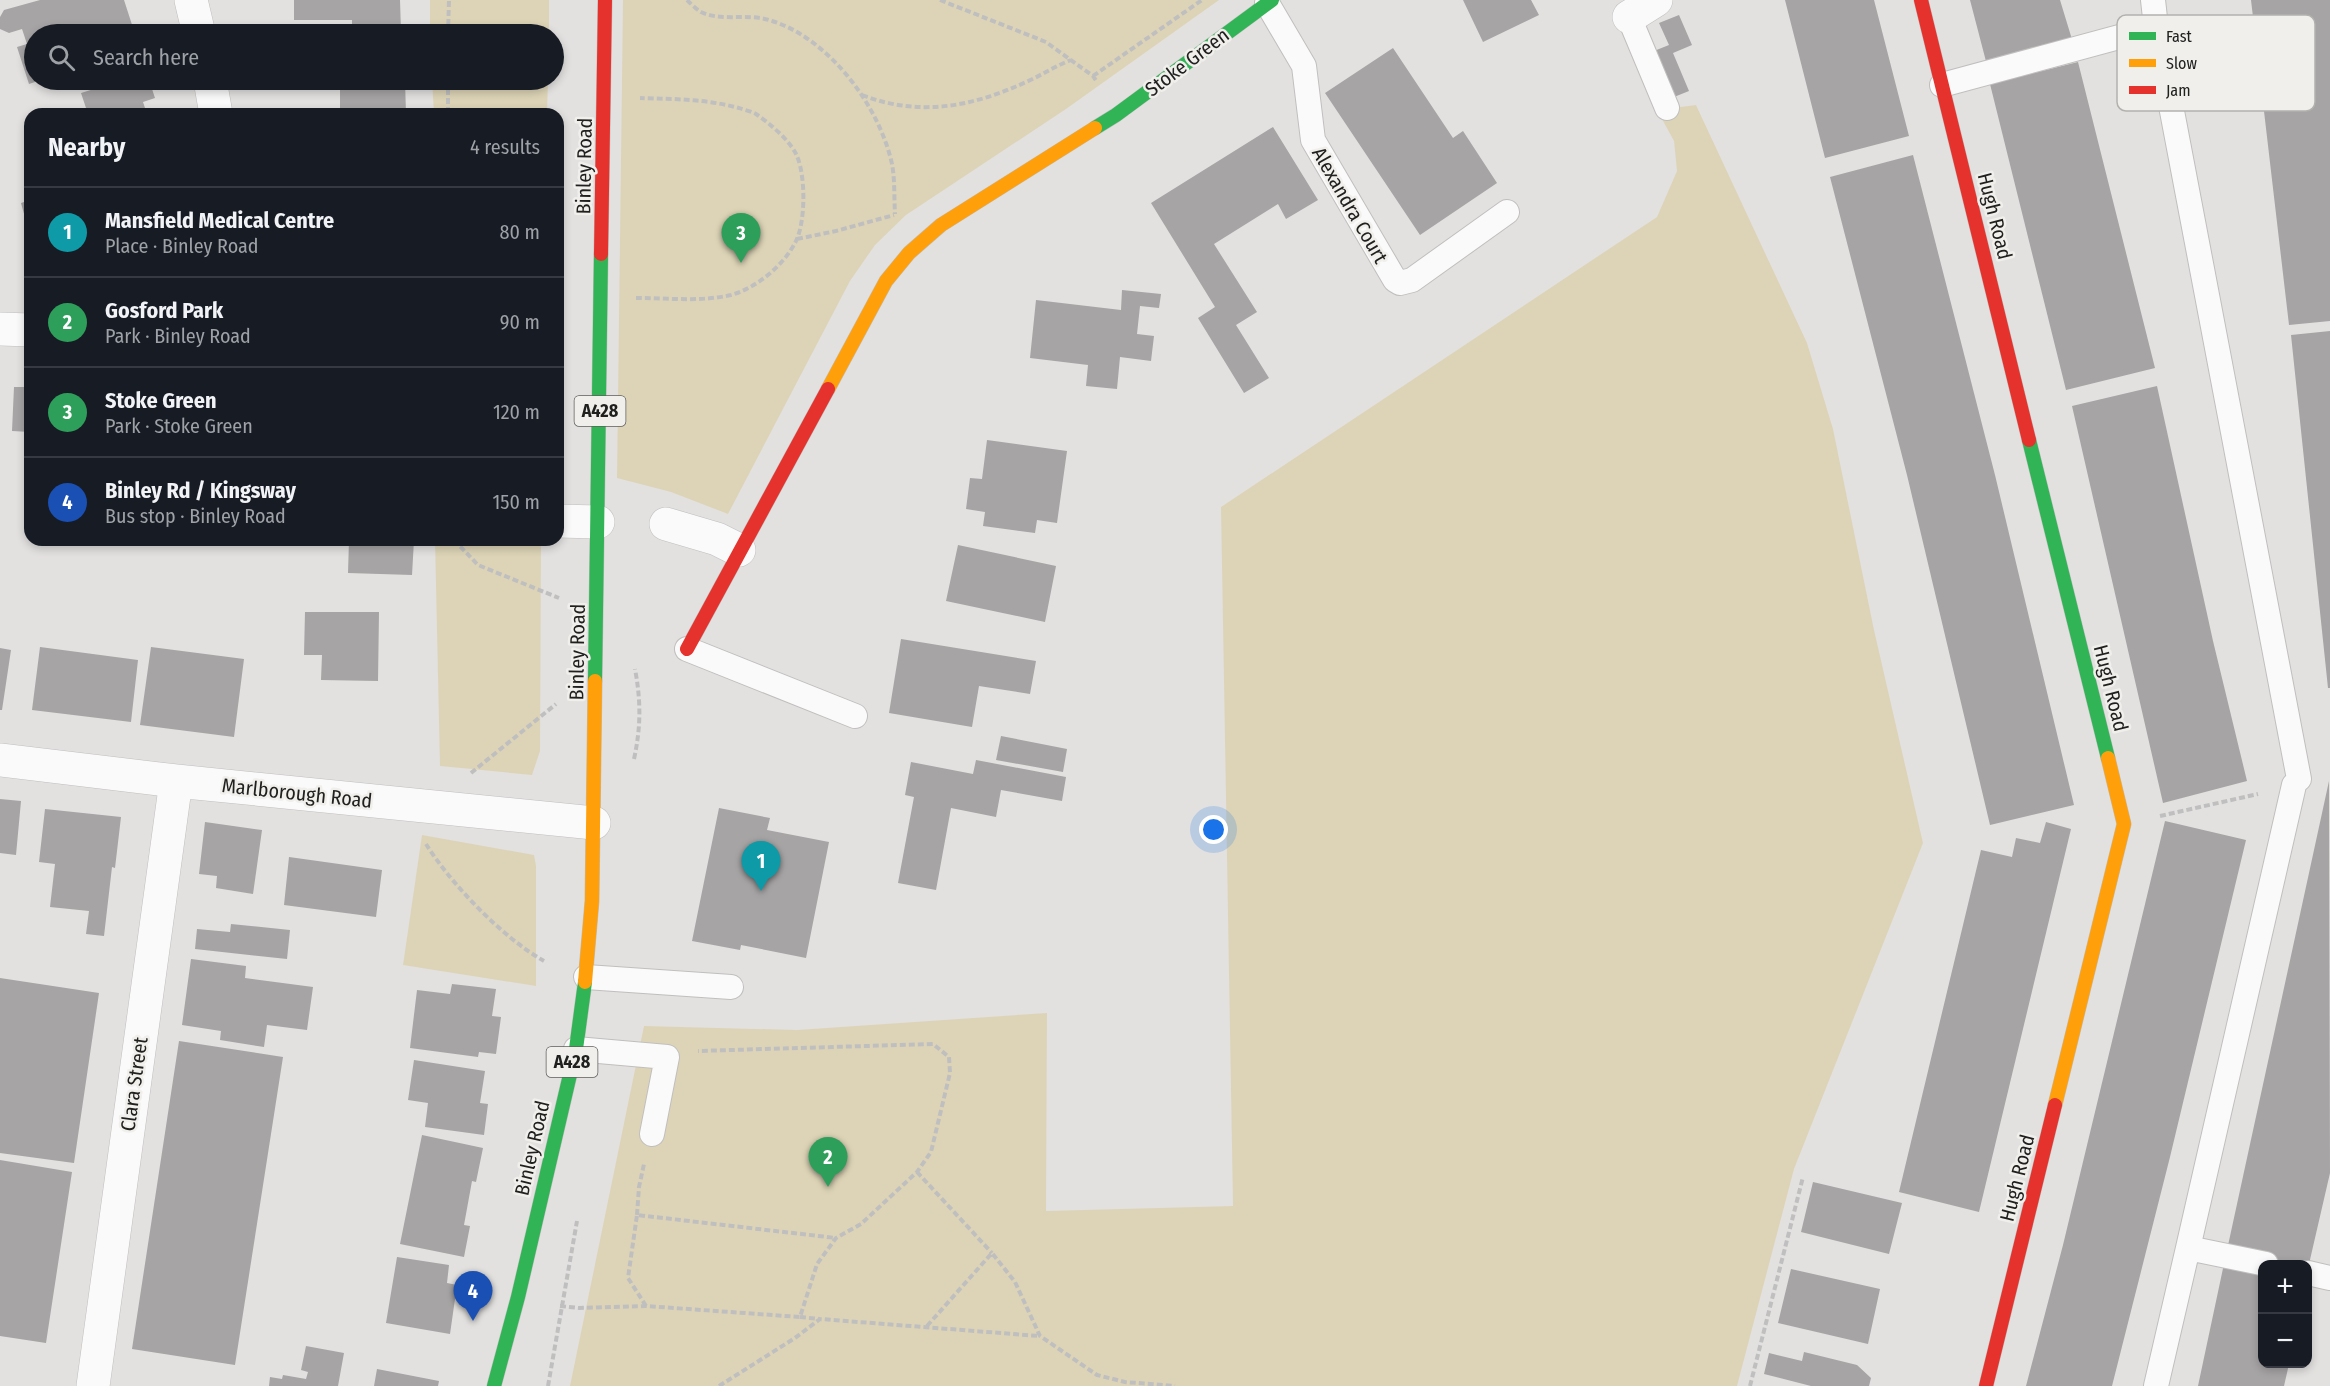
<!DOCTYPE html>
<html lang="en">
<head>
<meta charset="utf-8">
<style>
	:root { --surface:#171b24; --page:#242831; --text:#f1f3f6; --muted:#9ea1a6; --line:#363941; --accent:#0b8043 }
	body { margin:0; font-family:"Fira Sans Condensed",sans-serif; background:var(--page); color:var(--text) }
	.controls { position:absolute; right:18px; bottom:18px; display:grid; overflow:hidden; border-radius:12px; box-shadow:0 3px 9px #0003 }
	.controls button { width:54px; height:54px; display:grid; place-items:center; padding:0; border:0; border-bottom:2px solid var(--line); background:var(--surface); color:var(--text); font:30px sans-serif }
	.you { position:absolute; left:1214px; top:830px; width:21px; height:21px; margin:-15px; border:4px solid #fff; border-radius:50%; background:#1a73e8; box-shadow:0 0 0 9px #1a73e833 }
	.badge { display:grid; place-items:center; width:39px; height:39px; border-radius:50%; background:var(--accent); color:#fff; font-size:20px; font-weight:700 }
	.pin { position:absolute; translate:-50% -50px; filter:drop-shadow(0 2px 3px #0008) }
	.pin::after { content:''; position:absolute; top:32px; width:21px; height:18px; background:inherit; clip-path:polygon(0 0,100% 0,50% 100%) }
	.list { margin:0; padding:0; list-style:none }
	h2 { display:flex; justify-content:space-between; align-items:center; height:78px; margin:0; padding:0 24px; font-size:26px }
	h2 small { font-size:20px; font-weight:400; color:var(--muted) }
	.list li { display:grid; grid-template-columns:39px 1fr auto; gap:18px; align-items:center; box-sizing:border-box; height:90px; padding:0 24px; border-top:2px solid var(--line) }
	.list b { display:block; font-size:22px; white-space:nowrap }
	.list p { margin:0; font-size:20px; white-space:nowrap; color:var(--muted) }
	.list em { font-size:20px; font-style:normal; color:var(--muted) }
	.icon { flex:none; width:33px; height:33px; fill:none; stroke:currentColor; stroke-width:2; stroke-linecap:round; stroke-linejoin:round }
	.map { position:relative; flex:none; width:2330px; height:1386px; overflow:hidden }
	.search { position:absolute; background:var(--surface); box-shadow:0 3px 9px #0003; left:24px; top:24px; width:540px; height:66px; display:flex; align-items:center; gap:15px; box-sizing:border-box; padding:0 21px; border-radius:33px; color:var(--muted); font-size:22px }
	.panel { position:absolute; background:var(--surface); box-shadow:0 3px 9px #0003; left:24px; top:108px; width:540px; height:438px; border-radius:18px }
	.map>svg:first-child { display:block }
	.green { fill:#ddd4b7 }
	.building { fill:#a6a4a4 }
	.lines { fill:none; stroke-linecap:round; stroke-linejoin:round }
	.lane-casing { stroke:#c0bfbe; stroke-width:26 }
	.street-casing { stroke:#c0bfbe; stroke-width:34 }
	.fast-casing { stroke:#c0bfbe; stroke-width:15 }
	.slow-casing { stroke:#c0bfbe; stroke-width:15 }
	.jam-casing { stroke:#c0bfbe; stroke-width:15 }
	.path { stroke:#c0bfbf; stroke-width:4; stroke-dasharray:6 3; stroke-linecap:butt }
	.lane { stroke:#fbfafa; stroke-width:24 }
	.street { stroke:#fbfafa; stroke-width:33 }
	.fast { stroke:#30b455; stroke-width:14 }
	.slow { stroke:#ff9f0a; stroke-width:14 }
	.jam { stroke:#e5322d; stroke-width:14 }
	.labels { text-anchor:middle; dominant-baseline:central; stroke-width:5; stroke-linejoin:round; paint-order:stroke }
	.shield { fill:#f1efec; stroke:#5f5e5c; stroke-width:1.5 }
	.shield-label { font-size:18px; font-weight:bold; fill:#20201f }
	.street-label { font-size:20px; fill:#20201f; stroke:#f1efec }
	.key { fill:#f1efec; stroke:#b2b1ae; stroke-width:1.5 }
	.key-label { font-size:16px; fill:#20201f }
</style>
</head>
<body>
<div class="map">
<svg width="2330" height="1386" viewBox="0 0 2330 1386">
	<rect width="100%" height="100%" fill="#e2e1e0"/>
	<path class="green" d="M430 0H549V34H430Z
		M623 0H1219L1066 109 906 215 875 245 850 281 728 514 671 492 617 478Z
		M432 80H548L547 114H434Z
		M1696 105 1807 343 1833 429 1874 630 1923 843 1794 1169 1737 1386H570L644 1026 797 1030 1047 1013 1046 1211 1233 1206 1221 507 1657 217 1677 171 1674 141 1657 110Z
		M435 540H518L541 546 540 751 532 775 440 766Z
		M422 835 534 855 536 866V986L403 965Z"/>
	<path class="building" d="M40 0H124L135 34H34V80H41L29 84 17 47 27 44 22 29 9 33 0 29V17L4 10Z
		M294 0H400L401 32 352 33V20H294Z
		M1463 0H1531L1539 15 1483 42Z
		M1785 0H1874L1909 136 1825 158Z
		M1970 0H2060L2074 46 1988 69Z
		M2251 0H2330V321L2289 325Z
		M1679 15 1692 45 1673 53 1689 91 1669 99 1649 53 1669 45 1659 23Z
		M1393 48 1453 138 1463 131 1497 183 1420 235 1325 93Z
		M2078 62 2155 368 2066 390 1990 84Z
		M123 80H149L155 98 143 102 147 114H88L81 93Z
		M322 80H405L406 114H340V82L322 83Z
		M1273 127 1318 200 1286 219 1278 204 1214 244 1257 312 1236 325 1269 378 1244 393 1198 318 1215 307 1151 203Z
		M1913 155 1995 475 2074 805 1990 825 1907 475 1830 177Z
		M30 200V231L29 232 21 203Z
		M1122 290 1161 294 1159 308 1140 306 1137 334 1154 336 1151 361 1120 357 1117 389 1086 386 1088 365 1030 358 1036 300 1121 310Z
		M2330 331V688H2328L2291 335Z
		M2157 386 2213 641 2247 781 2163 803 2072 406Z
		M14 387H30V432L12 431Z
		M987 440 1067 451 1057 523 1037 520 1035 533 983 526 985 512 966 509 970 478 982 479Z
		M349 540H414L412 575 348 573Z
		M958 545 1056 566 1045 622 946 601Z
		M305 612H379L378 681 321 680 322 655H304Z
		M901 639 1036 661 1030 694 979 686 972 727 889 713Z
		M40 647 138 660 131 722 32 710Z
		M151 647 244 659 234 737 140 725Z
		M0 648 11 650 2 710H0Z
		M1001 736 1067 749 1063 772 996 760Z
		M976 760 1066 777 1062 801 1001 790 996 817 951 808 936 890 898 883 914 797 905 795 911 762 973 774Z
		M2329 781 2330 1173 2309 1264H2292L2227 1250Z
		M0 799 21 801 16 855 0 853Z
		M719 808 770 818 767 830 829 842 806 958 741 945 740 950 692 941Z
		M45 809 121 817 115 868 112 867 104 936 86 934 89 911 50 907 55 864 39 862Z
		M2165 821 2246 840 2170 1157 2112 1386H2026L2063 1245Z
		M205 822 262 830 253 894 216 888 217 876 199 874Z
		M2046 822 2071 829 1979 1212 1899 1192 1981 850 2012 857 2016 838 2040 843Z
		M289 857 382 870 376 917 284 905Z
		M231 924 290 930 287 959 195 949 197 929 230 932Z
		M191 959 246 966 245 978 313 987 307 1030 267 1025 264 1047 220 1040 221 1031 182 1025Z
		M0 978 99 993 74 1163 0 1153Z
		M452 984 496 989 492 1016 501 1017 496 1054 479 1052 478 1057 410 1048 417 990 450 994Z
		M179 1041 283 1057 235 1365 132 1349Z
		M414 1060 485 1071 480 1103 488 1104 484 1135 425 1127 428 1103 408 1100Z
		M422 1135 483 1148 476 1182 472 1181 464 1225 470 1226 464 1257 400 1244Z
		M0 1160 72 1172 46 1343 0 1336Z
		M1813 1182 1902 1203 1889 1254 1801 1232Z
		M397 1257 449 1265 447 1283 457 1285 450 1334 386 1323Z
		M2225 1259 2262 1267V1364H2289L2284 1386H2198Z
		M1791 1269 1880 1289 1868 1344 1778 1323Z
		M306 1346 344 1353 338 1386H269L270 1377 282 1379 283 1375 306 1379 308 1372 301 1370Z
		M1804 1352 1857 1365 1871 1378 1869 1386H1811L1764 1374 1769 1353 1802 1361Z
		M377 1369 439 1381 438 1386H374Z"/>
	<g class="lines">
		<g class="lane-casing">
			<path id="lane" d="M1267 3 1304 66 1313 140 1395 280 1400 283 1412 280 1507 212
				M1629 17 1667 108
				M2156 27 2299 779
				M1942 85 2156 27 2153 0
				M687 649 855 716
				M586 977 731 987
				M576 1049 667 1057 652 1134
				M2266 1264 2188 1248 2294 785
				M2308 1273 2330 1278
				M2156 1386 2188 1248"/>
		</g>
		<g class="street-casing">
			<path id="street" d="M191 0 199 34
				M1629 17 1656 0
				M210 80 216 114
				M0 329 30 330
				M558 521 598 522
				M666 524 717 539 739 550
				M0 760 176 781 594 823
				M93 1386 176 781"/>
		</g>
		<g class="fast-casing">
			<path id="fast" d="M1095 128 1116 115 1272 0
				M2029 440 2108 758
				M595 681 601 254
				M494 1386 518 1297 576 1049 585 982"/>
		</g>
		<g class="slow-casing">
			<path id="slow" d="M828 389 886 281 909 253 941 225 1095 128
				M585 982 592 901 595 681
				M2055 1105 2124 824 2108 758"/>
		</g>
		<g class="jam-casing">
			<path id="jam" d="M1921 0 2029 440
				M601 254 605 0
				M687 649 828 389
				M1986 1386 2055 1105"/>
		</g>
		<path class="path" d="M687 0C691 4 696 9 701 12 722 22 747 13 769 20 828 37 879 105 892 164 895 180 894 198 895 214
			M940 0 1046 42 1093 76 1097 82
			M448 34 449 0
			M1093 76 1202 0
			M448 80V114
			M862 95C919 117 972 107 1026 82 1042 75 1055 66 1071 60
			M797 239 836 231 894 215
			M636 298C667 298 701 302 731 295 757 288 785 264 796 241 806 221 806 171 795 152 787 138 769 123 756 114 751 111 744 110 739 108 706 99 674 99 640 98
			M454 540 478 565 559 598
			M634 759C641 727 641 701 635 669
			M471 773 556 704
			M2160 816 2258 794
			M426 844C451 884 503 938 544 961
			M917 1172 992 1253
			M637 1215 639 1187 644 1164
			M560 1306 579 1308 646 1306 800 1317 817 1264 836 1238 861 1224 917 1172 931 1152 950 1073 949 1057 933 1044 698 1051
			M646 1306 628 1278 637 1215 836 1238
			M800 1317 820 1319
			M927 1326 992 1253 1015 1282 1040 1336 1097 1375 1125 1382 1175 1386
			M548 1386 577 1221
			M719 1386 795 1338 820 1319 1039 1336
			M1750 1386 1803 1177"/>
		<use href="#lane" class="lane"/>
		<use href="#street" class="street"/>
		<use href="#fast" class="fast"/>
		<use href="#slow" class="slow"/>
		<use href="#jam" class="jam"/>
	</g>
	<g class="labels">
		<g class="shield">
			<rect x="574.5" y="396" width="51" height="30" rx="4.5"/>
			<rect x="546.5" y="1047" width="51" height="30" rx="4.5"/>
		</g>
		<g class="shield-label">
			<text x="600" y="411">A428</text>
			<text x="572" y="1062">A428</text>
		</g>
		<g class="street-label">
			<text transform="translate(1187 62) rotate(-37)">Stoke Green</text>
			<text transform="translate(584 166) rotate(-89)">Binley Road</text>
			<text transform="translate(1350 205) rotate(60)">Alexandra Court</text>
			<text transform="translate(1995 216) rotate(76)">Hugh Road</text>
			<text transform="translate(577 652) rotate(-89)">Binley Road</text>
			<text transform="translate(2111 688) rotate(76)">Hugh Road</text>
			<text transform="translate(297 793) rotate(6)">Marlborough Road</text>
			<text transform="translate(134 1084) rotate(-82)">Clara Street</text>
			<text transform="translate(532 1148) rotate(-77)">Binley Road</text>
			<text transform="translate(2017 1178) rotate(-76)">Hugh Road</text>
		</g>
	</g>
	<rect x="2117" y="15" width="198" height="96" rx="9" class="key"/>
	<rect x="2129" y="32" width="27" height="8" fill="#30b455"/>
	<rect x="2129" y="59" width="27" height="8" fill="#ff9f0a"/>
	<rect x="2129" y="86" width="27" height="8" fill="#e5322d"/>
	<g class="key-label">
		<text x="2166" y="42">Fast</text>
		<text x="2166" y="69">Slow</text>
		<text x="2166" y="96">Jam</text>
	</g>
</svg>
<div class="controls">
<button>+</button>
<button>−</button>
</div>
<div class="you"></div>
<div class="pin badge" style="left:761px;top:891px;background:#0f9aa8">1</div>
<div class="pin badge" style="left:828px;top:1187px;background:#2e9e5b">2</div>
<div class="pin badge" style="left:741px;top:263px;background:#2e9e5b">3</div>
<div class="pin badge" style="left:473px;top:1321px;background:#1a4fb4">4</div>
<div class="search"><svg class="icon" aria-label="search" viewBox="0 0 24 24"><circle cx="10" cy="10" r="6"/><path d="M15 15l6 6"/></svg>Search here</div>
<section class="panel">
<h2>Nearby<small>4 results</small></h2>
<ul class="list">
<li><span class="badge" style="background:#0f9aa8">1</span><div><b>Mansfield Medical Centre</b><p>Place · Binley Road</p></div><em>80 m</em></li>
<li><span class="badge" style="background:#2e9e5b">2</span><div><b>Gosford Park</b><p>Park · Binley Road</p></div><em>90 m</em></li>
<li><span class="badge" style="background:#2e9e5b">3</span><div><b>Stoke Green</b><p>Park · Stoke Green</p></div><em>120 m</em></li>
<li><span class="badge" style="background:#1a4fb4">4</span><div><b>Binley Rd / Kingsway</b><p>Bus stop · Binley Road</p></div><em>150 m</em></li>
</ul>
</section>
</div>
</body>
</html>
